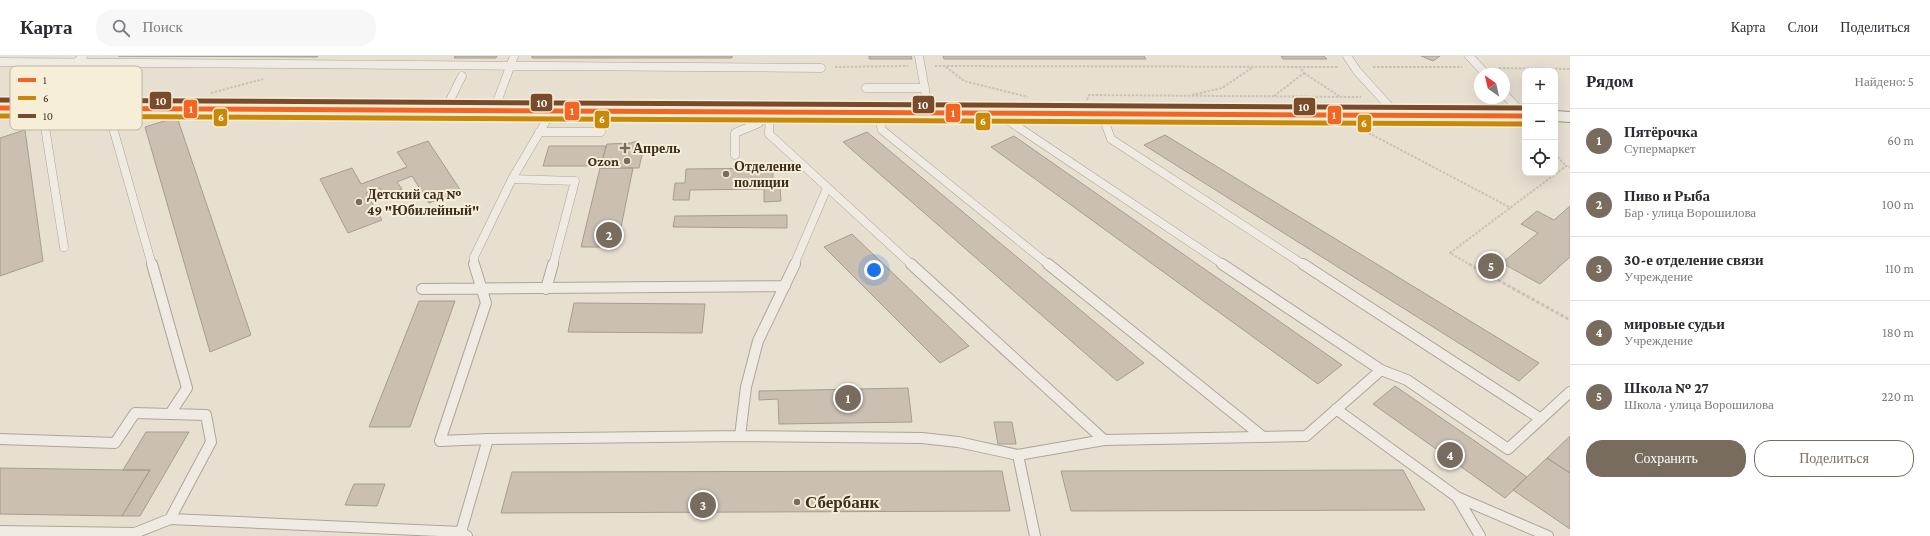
<!DOCTYPE html>
<html lang="ru">
<head>
<meta charset="utf-8">
<style>
	:root { --surface:#fff; --page:#f7f7f7; --text:#2b2b33; --muted:#7c7c81; --line:#e1e1e2; --accent:#786c5e }
	body { margin:0; font-family:"Crimson Pro",serif; background:var(--page); color:var(--text) }
	.controls { position:absolute; right:12px; top:12px; display:grid; overflow:hidden; border-radius:8px; box-shadow:0 4px 16px #0002 }
	.controls button { width:36px; height:36px; display:grid; place-items:center; padding:0; border:0; border-bottom:1px solid var(--line); background:var(--surface); color:var(--text); font:20px sans-serif }
	.compass { position:absolute; left:1474px; top:12px; width:36px; height:36px; border-radius:50%; background:var(--surface); box-shadow:0 4px 16px #0002; rotate:326deg }
	.you { position:absolute; left:874px; top:214px; width:14px; height:14px; margin:-10px; border:3px solid #fff; border-radius:50%; background:#1a73e8; box-shadow:0 0 0 6px #1a73e833 }
	.badge { display:grid; place-items:center; width:26px; height:26px; border-radius:50%; background:var(--accent); color:#fff; font-size:13px; font-weight:700 }
	.pin { position:absolute; translate:-50% -50%; border:2px solid #fff; box-shadow:0 1px 4px #0006 }
	.list { margin:0; padding:0; list-style:none }
	h2 { display:flex; justify-content:space-between; align-items:center; height:52px; margin:0; padding:0 16px; font-size:17px }
	h2 small { font-size:13px; font-weight:400; color:var(--muted) }
	.list li { display:grid; grid-template-columns:26px 1fr auto; gap:12px; align-items:center; box-sizing:border-box; height:64px; padding:0 16px; border-top:1px solid var(--line) }
	.list b { display:block; font-size:15px; white-space:nowrap }
	.list p { margin:0; font-size:13px; white-space:nowrap; color:var(--muted) }
	.list em { font-size:13px; font-style:normal; color:var(--muted) }
	.actions { display:flex; gap:8px; padding:12px 16px }
	.actions a { flex:1; padding:9px 0; border:1px solid var(--accent); border-radius:16px; text-align:center; font-size:14px; color:var(--accent) }
	.actions .main { background:var(--accent); color:#fff }
	.icon { flex:none; width:22px; height:22px; fill:none; stroke:currentColor; stroke-width:2; stroke-linecap:round; stroke-linejoin:round }
	.map { position:relative; flex:none; width:1570px; height:480px; overflow:hidden }
	header { display:flex; align-items:center; gap:24px; box-sizing:border-box; height:56px; padding:0 20px; background:var(--surface); border-bottom:1px solid var(--line) }
	header strong { font-size:19px }
	nav { display:flex; gap:22px; margin-inline-start:auto; font-size:14px }
	.search { width:280px; height:36px; background:var(--page); display:flex; align-items:center; gap:10px; box-sizing:border-box; padding:0 14px; border-radius:16px; color:var(--muted); font-size:15px }
	main { display:flex }
	aside { flex:1; background:var(--surface) }
	.map>svg:first-child { display:block }
	.building { fill:#cbbfb2; stroke:#a89c90 }
	.lines { fill:none; stroke-linecap:round; stroke-linejoin:round }
	.service-far1-casing { stroke:#ada599; stroke-width:9 }
	.service-casing { stroke:#ada599; stroke-width:12 }
	.secondary-casing { stroke:#9c958a; stroke-width:2 }
	.path-far1 { stroke:#c8c2b9; stroke-width:2; stroke-dasharray:2.5 1.5; stroke-linecap:butt }
	.path { stroke:#c8c2b9; stroke-width:3; stroke-dasharray:3.5 2; stroke-linecap:butt }
	.service-far1 { stroke:#efebe3; stroke-width:8 }
	.service { stroke:#efebe3; stroke-width:10 }
	.secondary { fill:#efebe3; fill-rule:evenodd }
	.bus-1-casing { stroke:#f7eed8; stroke-width:8 }
	.bus-2-casing { stroke:#f7eed8; stroke-width:8 }
	.bus-3-casing { stroke:#f7eed8; stroke-width:8 }
	.bus-1 { stroke:#f26522; stroke-width:5 }
	.bus-2 { stroke:#c88808; stroke-width:5 }
	.bus-3 { stroke:#7a4b2a; stroke-width:5 }
	.poi-dot { fill:#786c5e; stroke:#f7eed8; stroke-width:1.5 }
	.labels { text-anchor:middle; dominant-baseline:central; stroke-width:4; stroke-linejoin:round; paint-order:stroke }
	.poi-label { font-size:14px; font-weight:bold; fill:#3d2e20; stroke:#f7eed8; text-anchor:start }
	.near-poi-label { font-size:17px; font-weight:bold; fill:#3d2e20; stroke:#f7eed8; text-anchor:start }
	.key { fill:#f7eed8; stroke:#bfb4a1; stroke-width:1 }
	.key-label { font-size:11px; fill:#3d2e20 }
	.line-badge { stroke:#f7eed8; stroke-width:1.5 }
	.badge-label { font-size:11px; text-anchor:middle; font-weight:bold; fill:#fff }
</style>
</head>
<body>
<header>
<strong>Карта</strong>
<div class="search"><svg class="icon" aria-label="search" viewBox="0 0 24 24"><circle cx="10" cy="10" r="6"/><path d="M15 15l6 6"/></svg>Поиск</div>
<nav><a>Карта</a><a>Слои</a><a>Поделиться</a></nav>
</header>
<main>
<div class="map">
<svg width="1570" height="480" viewBox="0 0 1570 480">
	<rect width="100%" height="100%" fill="#e7e0d1"/>
	<path class="building" d="M118 0H318L317 1Z
		M455 0H497L496 2H454Z
		M532 0H732V2H532Z
		M869 0H911L912 3H869Z
		M943 0H1144L1146 3H944Z
		M1281 0H1324L1327 3H1283Z
		M1421 0H1440L1433 5Z
		M177 61 251 279 210 296 145 71Z
		M25 74 43 205 0 220V82Z
		M867 76 1144 307 1117 325 843 86Z
		M1165 79 1539 307 1519 325 1144 89Z
		M1014 80 1342 309 1318 328 991 91Z
		M428 85 461 135 429 147 412 120 397 126 402 133 384 140 380 132 366 137 382 164 348 177 320 123 352 112 361 128 407 111 397 96Z
		M637 85 649 97 642 99 639 112H600L607 88 631 87Z
		M549 90H606L601 110H543Z
		M600 112H633L617 191H581Z
		M773 112V129H780L781 145 764 146V133L690 134 689 144H673L675 127H685L686 113Z
		M1570 150V201L1540 228 1502 207 1538 177 1521 168 1537 155 1554 164Z
		M787 159V172L673 171 675 160Z
		M852 178 969 290 940 307 824 191Z
		M419 245H455L410 371H369Z
		M574 247 705 248 702 277 568 276Z
		M1395 330 1527 421 1505 442 1373 348Z
		M908 332 912 366 779 368 778 343 759 344V335Z
		M994 366H1012L1016 388H998Z
		M146 376H189L140 460H122L150 414H123Z
		M1570 380V417L1547 402Z
		M1547 402 1570 417V473L1513 434Z
		M0 412 123 414H150L122 460 0 458Z
		M1403 414 1425 454 1071 455 1061 415Z
		M1002 415 1010 455 501 457 512 416Z
		M354 428H385L377 450 345 449Z"/>
	<g class="lines">
		<g class="service-far1-casing">
			<path id="service-far1" d="M919 0 929 57
				M1347 0 1357 15 1398 60
				M1469 0 1486 18
				M0 6 821 12
				M866 32H925
				M1504 38 1525 60
				M30 52 83 0
				M42 52 64 191
				M129 52 113 72 152 209
				M445 54 462 20
				M494 54 514 0
				M770 56 769 78 912 209
				M877 57 882 74 1049 209
				M997 57 1224 209
				M1102 58 1111 83 1304 209
				M539 76H601
				M735 99V77L759 67 760 56
				M512 123 575 125 553 209
				M474 209V201L512 123 552 55
				M794 209 827 132"/>
		</g>
		<g class="service-casing">
			<path id="service" d="M152 208 187 332 170 358 206 359 211 386 170 463
				M911 208 1104 384
				M1048 208 1263 381
				M1222 208 1381 314 1407 324 1508 393 1570 336
				M1303 208 1541 363
				M422 233 785 230
				M546 233 553 208
				M1336 353 1457 441 1480 480
				M740 380 746 331 758 285 795 208
				M0 383 115 387 135 357 170 358
				M488 383 740 380 922 382 958 386 1018 399 1104 384 1306 380 1381 314
				M1018 399 1035 480
				M1457 441 1548 480
				M0 475 135 477 170 463 461 476 467 480
				M461 476 488 383 440 385 486 247 474 208"/>
		</g>
		<g class="secondary-casing">
			<path id="secondary" d="M0 47 1525 55V65L0 57Z
				M1555 55 1570 56V66L1555 65Z"/>
		</g>
		<path class="path-far1" d="M935 10 1338 11
			M835 11 908 10
			M946 11 964 25 1028 41
			M1373 11H1462
			M1499 12 1570 13
			M1304 17 1339 40
			M107 20 113 30 112 39
			M211 37 263 23
			M1192 39 1222 32 1253 11
			M1274 40 1304 17 1300 11
			M1087 44 1089 39 1361 41
			M1365 75 1511 152
			M1555 98 1566 110
			M1471 209 1450 197 1566 110 1570 111"/>
		<path class="path" d="M1469 208 1570 264"/>
		<use href="#service-far1" class="service-far1"/>
		<use href="#service" class="service"/>
		<use href="#secondary" class="secondary"/>
		<g class="bus-1-casing">
			<path id="bus-1" d="M0 52 1525 60"/>
		</g>
		<g class="bus-2-casing">
			<path id="bus-2" d="M0 60 1525 68"/>
		</g>
		<g class="bus-3-casing">
			<path id="bus-3" d="M0 44 1525 52"/>
		</g>
		<use href="#bus-1" class="bus-1"/>
		<use href="#bus-2" class="bus-2"/>
		<use href="#bus-3" class="bus-3"/>
	</g>
	<g class="poi-dot">
		<path d="M623 86h4v4h4v4h-4v4h-4v-4h-4v-4h4z"/>
		<circle cx="627" cy="105" r="4"/>
		<circle cx="726" cy="118" r="4"/>
		<circle cx="359" cy="146" r="4"/>
		<circle cx="797" cy="446" r="4"/>
	</g>
	<g class="labels">
		<g class="poi-label">
			<text x="633" y="92">Апрель</text>
			<text x="619" y="105" text-anchor="end">Ozon</text>
			<text x="734" y="110">Отделение<tspan x="734" dy="16">полиции</tspan></text>
			<text x="367" y="138">Детский сад №<tspan x="367" dy="16">49 "Юбилейный"</tspan></text>
		</g>
		<g class="near-poi-label">
			<text x="805" y="446">Сбербанк</text>
		</g>
	</g>
	<rect x="10" y="10" width="132" height="64" rx="6" class="key"/>
	<rect x="18" y="22" width="18" height="4" fill="#f26522"/>
	<rect x="18" y="40" width="18" height="4" fill="#c88808"/>
	<rect x="18" y="58" width="18" height="4" fill="#7a4b2a"/>
	<g class="key-label">
		<text x="43" y="28">1</text>
		<text x="43" y="46">6</text>
		<text x="43" y="64">10</text>
	</g>
	<g class="line-badge">
		<rect x="149" y="35" width="23" height="19" rx="4" fill="#7a4b2a"/>
		<rect x="530" y="37" width="23" height="19" rx="4" fill="#7a4b2a"/>
		<rect x="912" y="39" width="23" height="19" rx="4" fill="#7a4b2a"/>
		<rect x="1293" y="41" width="23" height="19" rx="4" fill="#7a4b2a"/>
		<rect x="183" y="43" width="15" height="20" rx="4" fill="#f26522"/>
		<rect x="564" y="45" width="16" height="20" rx="4" fill="#f26522"/>
		<rect x="945" y="47" width="16" height="20" rx="4" fill="#f26522"/>
		<rect x="1327" y="49" width="15" height="20" rx="4" fill="#f26522"/>
		<rect x="213" y="52" width="15" height="19" rx="4" fill="#c88808"/>
		<rect x="594" y="54" width="16" height="19" rx="4" fill="#c88808"/>
		<rect x="975" y="56" width="16" height="19" rx="4" fill="#c88808"/>
		<rect x="1357" y="58" width="15" height="19" rx="4" fill="#c88808"/>
	</g>
	<g class="badge-label">
		<text x="161" y="49">10</text>
		<text x="542" y="51">10</text>
		<text x="923" y="53">10</text>
		<text x="1304" y="55">10</text>
		<text x="191" y="57">1</text>
		<text x="572" y="59">1</text>
		<text x="953" y="61">1</text>
		<text x="1334" y="63">1</text>
		<text x="221" y="65">6</text>
		<text x="602" y="67">6</text>
		<text x="983" y="69">6</text>
		<text x="1364" y="71">6</text>
	</g>
</svg>
<div class="controls">
<button>+</button>
<button>−</button>
<button><svg class="icon" aria-label="locate" viewBox="0 0 24 24"><circle cx="12" cy="12" r="6"/><path d="M12 2v4M12 18v4M2 12h4M18 12h4"/></svg></button>
</div>
<svg class="compass" viewBox="-18 -18 36 36"><path d="M0-13l5 13h-10z" fill="#e53935"/><path d="M0 13l5-13h-10z" fill="#7c7c81"/></svg>
<div class="you"></div>
<div class="pin badge" style="left:848px;top:342px">1</div>
<div class="pin badge" style="left:609px;top:179px">2</div>
<div class="pin badge" style="left:703px;top:449px">3</div>
<div class="pin badge" style="left:1450px;top:399px">4</div>
<div class="pin badge" style="left:1491px;top:210px">5</div>
</div>
<aside>
<h2>Рядом<small>Найдено: 5</small></h2>
<ul class="list">
<li><span class="badge">1</span><div><b>Пятёрочка</b><p>Супермаркет</p></div><em>60 m</em></li>
<li><span class="badge">2</span><div><b>Пиво и Рыба</b><p>Бар · улица Ворошилова</p></div><em>100 m</em></li>
<li><span class="badge">3</span><div><b>30-е отделение связи</b><p>Учреждение</p></div><em>110 m</em></li>
<li><span class="badge">4</span><div><b>мировые судьи</b><p>Учреждение</p></div><em>180 m</em></li>
<li><span class="badge">5</span><div><b>Школа № 27</b><p>Школа · улица Ворошилова</p></div><em>220 m</em></li>
</ul>
<div class="actions"><a class="main">Сохранить</a><a>Поделиться</a></div>
</aside>
</main>
</body>
</html>
